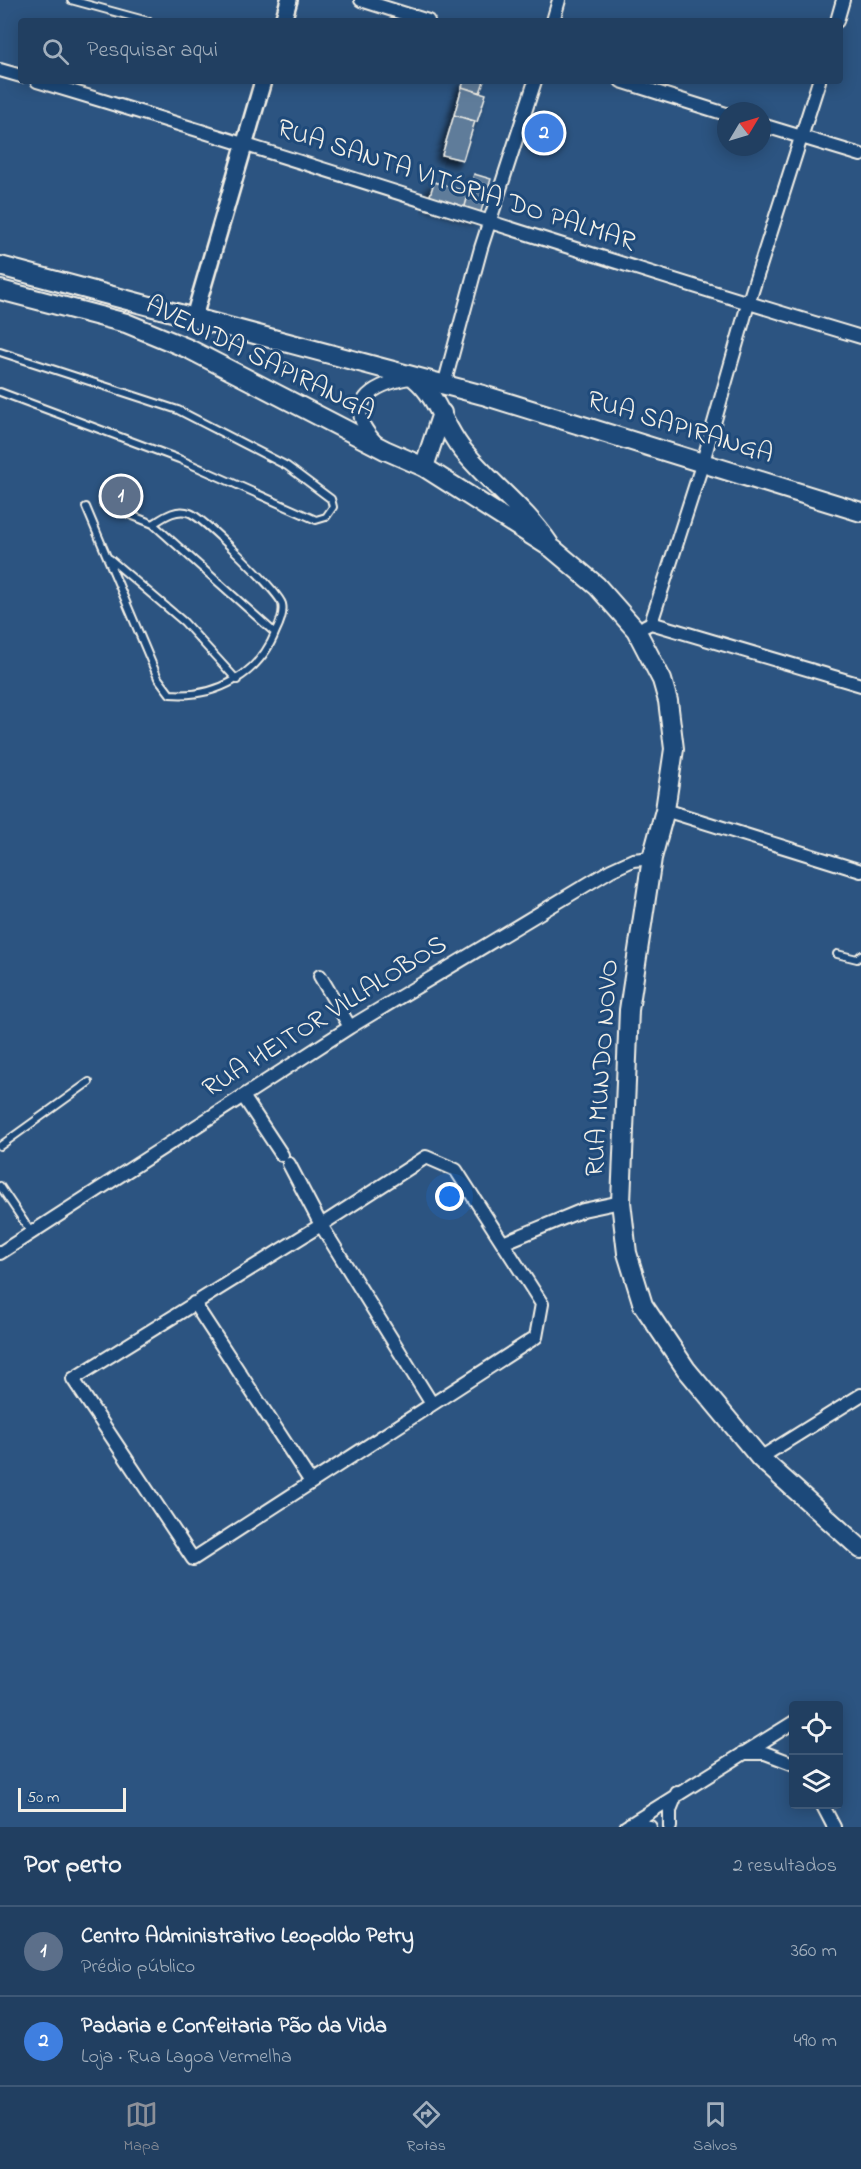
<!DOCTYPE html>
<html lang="pt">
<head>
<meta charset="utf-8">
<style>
	:root { --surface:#213f61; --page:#294667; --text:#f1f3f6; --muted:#a2afbd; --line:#3e5876; --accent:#8c9099 }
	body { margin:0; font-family:"Indie Flower",sans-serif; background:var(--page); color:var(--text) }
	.controls { position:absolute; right:18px; bottom:18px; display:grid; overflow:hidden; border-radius:6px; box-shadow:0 3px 15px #0003 }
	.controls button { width:54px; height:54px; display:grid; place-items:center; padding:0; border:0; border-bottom:2px solid var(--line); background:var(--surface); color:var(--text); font:30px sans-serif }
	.compass { position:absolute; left:717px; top:102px; width:54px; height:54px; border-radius:50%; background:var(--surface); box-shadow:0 3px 15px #0003; rotate:52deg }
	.scale { position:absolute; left:18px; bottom:15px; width:108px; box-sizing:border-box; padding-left:6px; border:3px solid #f4f1e8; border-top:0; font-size:16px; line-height:21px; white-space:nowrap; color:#f4f1e8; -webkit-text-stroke:4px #1f4a7a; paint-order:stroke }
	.you { position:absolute; left:450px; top:1197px; width:21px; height:21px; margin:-15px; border:4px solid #fff; border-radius:50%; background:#1a73e8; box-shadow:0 0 0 9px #1a73e833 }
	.badge { display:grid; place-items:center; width:39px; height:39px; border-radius:50%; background:var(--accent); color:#fff; font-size:20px; font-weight:700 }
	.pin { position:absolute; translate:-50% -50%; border:3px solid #fff; box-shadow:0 2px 6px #0006 }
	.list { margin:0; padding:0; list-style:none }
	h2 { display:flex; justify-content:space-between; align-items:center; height:78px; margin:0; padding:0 24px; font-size:26px }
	h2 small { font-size:20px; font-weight:400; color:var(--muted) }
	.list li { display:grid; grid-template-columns:39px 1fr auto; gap:18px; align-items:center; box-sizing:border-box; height:90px; padding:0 24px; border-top:2px solid var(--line) }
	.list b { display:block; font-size:22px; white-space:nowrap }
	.list p { margin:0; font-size:20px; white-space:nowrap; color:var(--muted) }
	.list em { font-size:20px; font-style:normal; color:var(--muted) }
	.icon { flex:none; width:33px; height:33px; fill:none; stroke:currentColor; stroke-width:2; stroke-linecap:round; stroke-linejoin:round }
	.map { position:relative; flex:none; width:861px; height:1827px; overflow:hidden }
	.search { position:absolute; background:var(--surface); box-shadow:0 3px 15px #0003; left:18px; right:18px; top:18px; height:66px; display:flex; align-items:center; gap:15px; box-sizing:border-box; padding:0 21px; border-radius:6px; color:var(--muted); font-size:22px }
	.sheet { height:258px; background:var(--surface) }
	nav { display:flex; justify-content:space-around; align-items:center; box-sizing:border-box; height:84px; border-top:2px solid var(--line); background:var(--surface); font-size:16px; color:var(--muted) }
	nav a { display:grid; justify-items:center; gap:3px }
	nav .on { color:var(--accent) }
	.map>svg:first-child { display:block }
	.building { fill:#5e7b9a; stroke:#f4f1e8; stroke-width:1.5; filter:url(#shadow) }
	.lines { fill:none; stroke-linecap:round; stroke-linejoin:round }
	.service-casing { stroke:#f4f1e8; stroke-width:10 }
	.minor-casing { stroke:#f4f1e8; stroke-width:16 }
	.tertiary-casing { stroke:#f4f1e8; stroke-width:20 }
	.secondary-casing { stroke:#f4f1e8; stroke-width:22 }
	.service { stroke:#1f4a7a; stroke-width:6 }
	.minor { stroke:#1f4a7a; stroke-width:12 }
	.tertiary { stroke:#1f4a7a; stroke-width:15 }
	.secondary { stroke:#1f4a7a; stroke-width:18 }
	.labels { text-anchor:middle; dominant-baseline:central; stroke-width:6; stroke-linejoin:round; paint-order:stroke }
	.street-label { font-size:27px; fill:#f4f1e8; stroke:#1f4a7a }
</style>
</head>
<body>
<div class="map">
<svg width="861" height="1827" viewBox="0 0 861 1827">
	<defs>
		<filter id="shadow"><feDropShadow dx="-5.5" dy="5.5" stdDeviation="3" flood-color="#0009"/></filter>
	</defs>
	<rect width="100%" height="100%" fill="#2c5481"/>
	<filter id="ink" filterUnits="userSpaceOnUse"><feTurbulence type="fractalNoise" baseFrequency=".0167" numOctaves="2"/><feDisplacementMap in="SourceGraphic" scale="12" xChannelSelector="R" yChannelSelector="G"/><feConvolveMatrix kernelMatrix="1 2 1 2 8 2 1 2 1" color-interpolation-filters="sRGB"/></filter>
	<g filter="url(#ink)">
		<path class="building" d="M464 81H484L480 93 462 87Z
			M462 87 486 94 477 122 454 115Z
			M454 115 475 121 463 160 442 155Z
			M474 174 491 179 479 218 463 213Z
			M434 182 469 192 463 213 428 202Z"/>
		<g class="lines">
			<g class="service-casing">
				<path id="service" d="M71 0 148 21
					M0 352 178 410 287 466 331 499 333 507 326 517 316 520 179 459 0 392
					M103 504 153 524 275 633
					M86 507 158 678 170 694C216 698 259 675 276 631 280 623 284 612 282 604 278 591 203 518 190 513 176 508 164 517 153 524
					M110 559 184 622 237 680
					M837 954 857 959 861 955
					M0 1146 89 1082
					M0 1186 31 1232"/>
			</g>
			<g class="minor-casing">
				<path id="minor" d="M361 0 428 21
					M553 21 559 0
					M837 21 843 0
					M0 70 21 76
					M37 81C313 163 585 255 861 337
					M621 81 726 114
					M762 125 861 155
					M444 385 481 248 535 81
					M376 442C340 404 372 385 409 378
					M651 623 702 465 748 304 819 81
					M645 626 651 623 861 685
					M665 810 861 871
					M320 976 350 1027
					M243 1096 282 1155
					M426 1157 456 1170 542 1304 536 1337 193 1559 73 1379 321 1225Z
					M289 1164 321 1225 432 1404
					M503 1243 583 1210 621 1202
					M0 1253 350 1027 611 870 633 860 652 858
					M194 1303 311 1482
					M760 1458 861 1395
					M743 1753H765L794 1764
					M822 1804 834 1827
					M630 1824 650 1827
					M626 1827 794 1722
					M670 1827V1810L677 1793"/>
			</g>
			<g class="tertiary-casing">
				<path id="tertiary" d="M283 21 289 0
					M194 317 263 81"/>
			</g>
			<g class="secondary-casing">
				<path id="secondary" d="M0 266 483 395 861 512
					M0 290 126 323 189 349 385 450 424 467 553 549 597 586 636 630 662 680 668 701 674 749 665 810 652 858 629 1010 621 1202 627 1253 643 1305 686 1369 760 1458 861 1549
					M415 378C438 397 443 425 461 448 488 482 524 507 549 544
					M424 467 442 413"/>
			</g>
			<use href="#service" class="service"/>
			<use href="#minor" class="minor"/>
			<use href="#tertiary" class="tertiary"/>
			<use href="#secondary" class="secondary"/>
		</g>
	</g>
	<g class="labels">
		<g class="street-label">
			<text transform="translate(456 186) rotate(18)">RUA SANTA VITÓRIA DO PALMAR</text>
			<text transform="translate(260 359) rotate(26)">AVENIDA SAPIRANGA</text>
			<text transform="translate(680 428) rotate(17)">RUA SAPIRANGA</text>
			<text transform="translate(325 1017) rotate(-32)">RUA HEITOR VILLALOBOS</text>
			<text transform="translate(603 1068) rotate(-86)">RUA MUNDO NOVO</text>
		</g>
	</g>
</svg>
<div class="controls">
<button><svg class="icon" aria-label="locate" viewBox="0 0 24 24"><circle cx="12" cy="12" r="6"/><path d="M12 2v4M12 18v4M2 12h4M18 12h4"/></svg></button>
<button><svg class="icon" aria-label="layers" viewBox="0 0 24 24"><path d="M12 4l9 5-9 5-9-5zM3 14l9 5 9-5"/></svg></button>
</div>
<svg class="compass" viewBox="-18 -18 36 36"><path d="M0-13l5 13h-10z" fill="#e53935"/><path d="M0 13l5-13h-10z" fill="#a2afbd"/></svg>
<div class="scale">50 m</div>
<div class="you"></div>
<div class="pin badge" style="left:121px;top:496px;background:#5c6f8a">1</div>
<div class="pin badge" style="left:544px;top:133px;background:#3f7fe0">2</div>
<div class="search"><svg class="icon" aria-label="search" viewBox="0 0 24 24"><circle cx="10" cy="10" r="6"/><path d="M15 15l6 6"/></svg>Pesquisar aqui</div>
</div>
<section class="sheet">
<h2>Por perto<small>2 resultados</small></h2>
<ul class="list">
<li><span class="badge" style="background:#5c6f8a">1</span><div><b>Centro Administrativo Leopoldo Petry</b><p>Prédio público</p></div><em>360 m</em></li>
<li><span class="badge" style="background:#3f7fe0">2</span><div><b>Padaria e Confeitaria Pão da Vida</b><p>Loja · Rua Lagoa Vermelha</p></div><em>490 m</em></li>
</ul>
</section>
<nav>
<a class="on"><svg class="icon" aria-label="map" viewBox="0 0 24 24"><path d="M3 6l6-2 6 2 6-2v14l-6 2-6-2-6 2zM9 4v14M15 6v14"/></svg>Mapa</a>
<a><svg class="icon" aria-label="directions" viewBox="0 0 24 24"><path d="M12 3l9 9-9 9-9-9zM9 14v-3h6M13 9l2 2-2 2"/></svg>Rotas</a>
<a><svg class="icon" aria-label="saved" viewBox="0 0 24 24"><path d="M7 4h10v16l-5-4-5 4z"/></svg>Salvos</a>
</nav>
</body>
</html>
